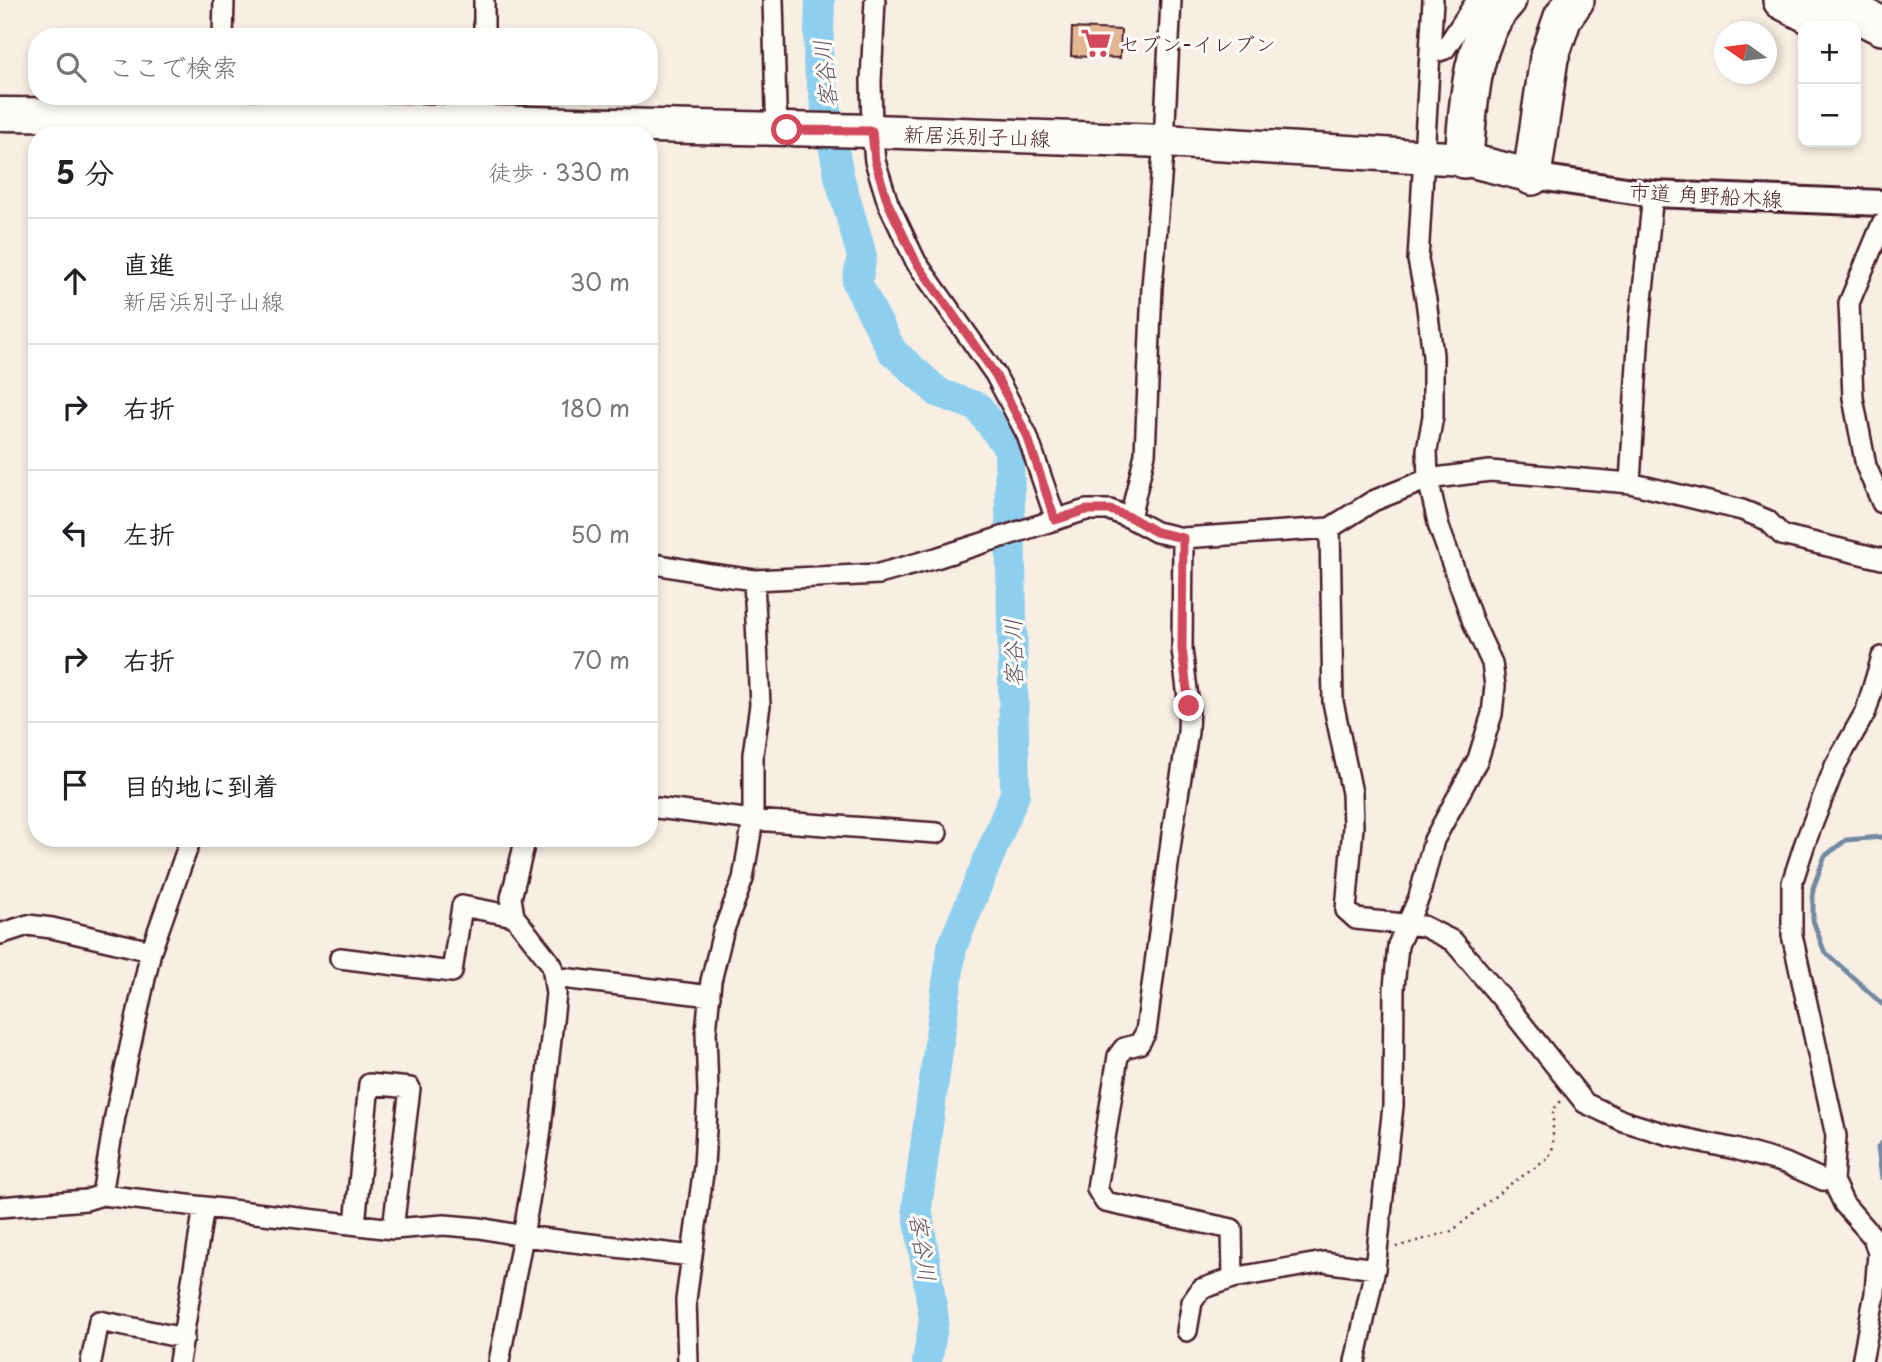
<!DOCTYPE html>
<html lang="ja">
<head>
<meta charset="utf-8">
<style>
	:root { --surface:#fff; --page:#f2f2f2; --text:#202124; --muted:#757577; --line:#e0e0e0 }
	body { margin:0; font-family:"Playpen Sans","Klee One",sans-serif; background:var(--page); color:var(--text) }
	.controls { position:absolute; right:21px; top:21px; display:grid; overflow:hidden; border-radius:14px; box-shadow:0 4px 10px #0003 }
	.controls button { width:63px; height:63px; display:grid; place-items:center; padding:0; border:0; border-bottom:2px solid var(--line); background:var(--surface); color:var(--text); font:35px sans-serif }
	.compass { position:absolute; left:1714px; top:21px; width:63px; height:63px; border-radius:50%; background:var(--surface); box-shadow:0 4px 10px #0003; rotate:284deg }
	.stop { position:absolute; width:21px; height:21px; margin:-16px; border:5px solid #d1495b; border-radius:50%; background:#fff }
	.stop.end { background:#d1495b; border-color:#fff; box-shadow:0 2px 7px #0008 }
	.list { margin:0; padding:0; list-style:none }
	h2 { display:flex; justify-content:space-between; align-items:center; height:91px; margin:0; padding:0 28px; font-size:30px }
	h2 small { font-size:23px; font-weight:400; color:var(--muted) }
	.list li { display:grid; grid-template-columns:46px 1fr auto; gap:21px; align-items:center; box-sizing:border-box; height:126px; padding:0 28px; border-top:2px solid var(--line) }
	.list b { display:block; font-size:26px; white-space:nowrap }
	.list p { margin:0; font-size:23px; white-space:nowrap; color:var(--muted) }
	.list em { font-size:23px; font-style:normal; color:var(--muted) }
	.icon { flex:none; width:38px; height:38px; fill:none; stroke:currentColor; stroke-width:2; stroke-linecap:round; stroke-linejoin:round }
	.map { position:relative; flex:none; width:1882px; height:1362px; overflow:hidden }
	.search { position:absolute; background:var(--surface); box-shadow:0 4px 10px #0003; left:28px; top:28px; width:630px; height:77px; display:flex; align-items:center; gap:18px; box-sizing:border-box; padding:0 24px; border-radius:28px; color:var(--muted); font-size:26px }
	.panel { position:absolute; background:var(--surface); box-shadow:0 4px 10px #0003; left:28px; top:126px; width:630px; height:721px; border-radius:28px }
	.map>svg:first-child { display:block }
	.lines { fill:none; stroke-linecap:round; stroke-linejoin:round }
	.stream { stroke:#7389a1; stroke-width:5 }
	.river { stroke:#8ecfef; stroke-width:30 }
	.building { fill:#e4b794; stroke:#4a1f2b; stroke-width:2 }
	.minor-casing { stroke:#4a1f2b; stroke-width:24 }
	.tertiary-casing { stroke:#4a1f2b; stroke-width:30 }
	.primary-casing { stroke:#4a1f2b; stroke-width:37 }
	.motorway-casing { stroke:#4a1f2b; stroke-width:42 }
	.path { stroke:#4a1f2b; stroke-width:2.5; stroke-dasharray:2 5; stroke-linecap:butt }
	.minor { stroke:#fdfcf7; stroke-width:19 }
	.tertiary { stroke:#fdfcf7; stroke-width:24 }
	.primary { stroke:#fdfcf7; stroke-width:32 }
	.motorway { stroke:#fdfcf7; stroke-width:37 }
	.route { stroke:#d1495b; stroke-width:9 }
	.labels { text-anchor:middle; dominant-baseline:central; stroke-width:6; stroke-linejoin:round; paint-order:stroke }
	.poi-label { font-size:21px; fill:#4a1f2b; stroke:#fdfcf7; text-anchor:start }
	.street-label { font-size:21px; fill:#4a1f2b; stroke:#fdfcf7 }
	.water-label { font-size:23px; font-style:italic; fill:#5e5466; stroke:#fdfcf7 }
</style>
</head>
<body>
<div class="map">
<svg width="1882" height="1362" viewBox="0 0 1882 1362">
	<rect width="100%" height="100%" fill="#f8eee3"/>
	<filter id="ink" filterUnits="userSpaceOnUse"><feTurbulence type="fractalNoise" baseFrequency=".0143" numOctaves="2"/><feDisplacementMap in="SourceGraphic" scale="14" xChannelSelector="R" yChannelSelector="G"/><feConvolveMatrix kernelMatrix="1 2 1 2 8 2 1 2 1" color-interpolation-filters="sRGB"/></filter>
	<g filter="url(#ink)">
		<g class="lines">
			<path class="stream" d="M1882 837 1846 840 1825 856 1813 888V920L1824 951 1882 1004
				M1882 1143 1878 1147 1882 1178"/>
			<path class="river" d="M820 0 818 64 839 176 862 256 857 283 892 351 939 393 978 407 1009 449 1015 794 952 947 917 1207 934 1320 927 1362"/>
		</g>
		<path class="building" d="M1072 28 1121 30 1120 58 1071 56Z"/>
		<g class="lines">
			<g class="minor-casing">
				<path id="minor" d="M773 0 776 107 778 129
					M875 0 871 81 872 131 875 161 888 203 916 262 995 374 1027 435 1056 520
					M223 37 224 0
					M484 37V0
					M1430 54 1445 49 1477 0
					M484 130V96
					M220 135 221 96
					M1653 194 1639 329 1630 483 1742 510 1767 520 1782 535 1882 559
					M1882 224 1849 303 1853 398 1866 466 1882 503
					M1130 518 1145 454 1152 287 1164 141 1171 0
					M1330 528 1333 702 1352 793 1353 827 1346 910 1356 919 1423 926 1453 941 1503 1000 1585 1103 1623 1121 1669 1135 1735 1149 1785 1163 1823 1180 1833 1181
					M1183 538 1182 649 1189 706 1188 732 1172 834 1146 1032 1139 1044 1124 1048 1118 1056 1097 1189 1105 1202 1232 1229 1233 1278
					M649 563 711 574 754 580 879 574 936 558 1086 510H1110L1130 518 1156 532 1183 538 1330 528 1373 501 1428 479 1490 471 1630 483
					M1882 657 1866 711 1835 766 1805 843 1792 883V935L1836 1136 1833 1181 1844 1204 1873 1237 1878 1253 1882 1255
					M649 807 753 820 937 833
					M0 934 28 925 52 928 151 951
					M340 958 452 972 462 906 514 916
					M554 977 710 996
					M102 1195 115 1116 151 951 191 838
					M0 1207 86 1200 102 1195 393 1229 444 1225 480 1228 523 1236 692 1256
					M355 1224 369 1084 410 1088 393 1229
					M1187 1331 1192 1302 1201 1289 1233 1278 1324 1262 1375 1269
					M91 1362 99 1321 184 1338
					M179 1362 204 1207
					M499 1362 523 1236 540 1137 556 994 552 965 514 916 511 898 526 838
					M688 1362 686 1300 704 1166 708 1092 706 1032 711 981 723 932 743 879 753 820V754L760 705 754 580
					M1355 1362 1375 1269 1393 1106 1394 988 1398 945 1419 897 1434 840 1478 759 1492 714 1495 686 1492 663 1473 622 1439 527 1428 479 1427 450 1433 416V355L1426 300 1418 260 1433 0
					M1862 1362 1875 1293 1878 1253"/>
			</g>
			<g class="tertiary-casing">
				<path id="tertiary" d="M1532 176 1653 194 1882 203"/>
			</g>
			<g class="primary-casing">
				<path id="primary" d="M0 114 220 116 484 122 872 131 1164 141 1464 159 1532 176"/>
			</g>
			<g class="motorway-casing">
				<path id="motorway" d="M1782 0 1832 26
					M1830 0 1882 26
					M1464 159C1468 108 1470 39 1507 0
					M1532 176 1549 58 1563 17 1575 0"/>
			</g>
			<path class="path" d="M1396 1247 1452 1231 1509 1185 1548 1159 1553 1147V1110L1562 1100"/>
			<use href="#minor" class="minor"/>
			<use href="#tertiary" class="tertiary"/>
			<use href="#primary" class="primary"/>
			<use href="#motorway" class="motorway"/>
		</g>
	</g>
	<g class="lines" filter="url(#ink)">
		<path class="route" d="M787 130 872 131 875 161 888 203 916 262 995 374 1027 435 1055 520 1086 510H1110L1130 517 1156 532 1183 538 1182 649 1189 706"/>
	</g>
	<defs>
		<g id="supermarket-bare" transform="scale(2.415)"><path d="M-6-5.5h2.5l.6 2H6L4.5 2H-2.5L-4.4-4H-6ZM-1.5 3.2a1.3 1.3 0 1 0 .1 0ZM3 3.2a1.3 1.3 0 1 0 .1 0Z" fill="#d1495b" stroke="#fdfcf7" stroke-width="2.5" paint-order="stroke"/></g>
	</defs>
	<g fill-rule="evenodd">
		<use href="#supermarket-bare" x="1096" y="43"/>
	</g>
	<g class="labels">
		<g class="poi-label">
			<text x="1119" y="43">セブン-イレブン</text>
		</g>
		<g class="street-label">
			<text transform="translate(977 135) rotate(2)">新居浜別子山線</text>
			<text transform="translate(1706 194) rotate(3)">市道 角野船木線</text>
		</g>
		<g class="water-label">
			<text transform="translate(824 74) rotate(-96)">客谷川</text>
			<text transform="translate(1012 653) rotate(-91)">客谷川</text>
			<text transform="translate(924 1247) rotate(82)">客谷川</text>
		</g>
	</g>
</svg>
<div class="controls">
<button>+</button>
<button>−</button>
</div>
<svg class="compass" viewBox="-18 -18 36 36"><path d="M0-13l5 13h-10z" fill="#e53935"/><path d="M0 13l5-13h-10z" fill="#757577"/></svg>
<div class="stop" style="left:787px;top:130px"></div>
<div class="stop end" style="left:1189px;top:706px"></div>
<div class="search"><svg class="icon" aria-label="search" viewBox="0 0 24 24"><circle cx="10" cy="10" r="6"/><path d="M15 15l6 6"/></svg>ここで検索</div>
<section class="panel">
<h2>5 分<small>徒歩 · 330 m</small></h2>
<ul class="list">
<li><svg class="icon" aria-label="ahead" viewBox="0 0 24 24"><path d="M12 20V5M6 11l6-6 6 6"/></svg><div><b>直進</b><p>新居浜別子山線</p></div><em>30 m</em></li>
<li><svg class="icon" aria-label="right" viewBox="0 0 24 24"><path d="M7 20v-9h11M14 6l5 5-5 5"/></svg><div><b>右折</b></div><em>180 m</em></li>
<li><svg class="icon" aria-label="left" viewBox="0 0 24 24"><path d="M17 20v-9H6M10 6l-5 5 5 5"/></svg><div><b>左折</b></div><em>50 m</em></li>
<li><svg class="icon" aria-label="right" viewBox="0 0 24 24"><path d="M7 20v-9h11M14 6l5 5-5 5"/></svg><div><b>右折</b></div><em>70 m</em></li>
<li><svg class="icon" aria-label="arrive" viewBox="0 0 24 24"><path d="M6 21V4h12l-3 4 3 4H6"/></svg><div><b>目的地に到着</b></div></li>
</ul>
</section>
</div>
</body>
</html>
